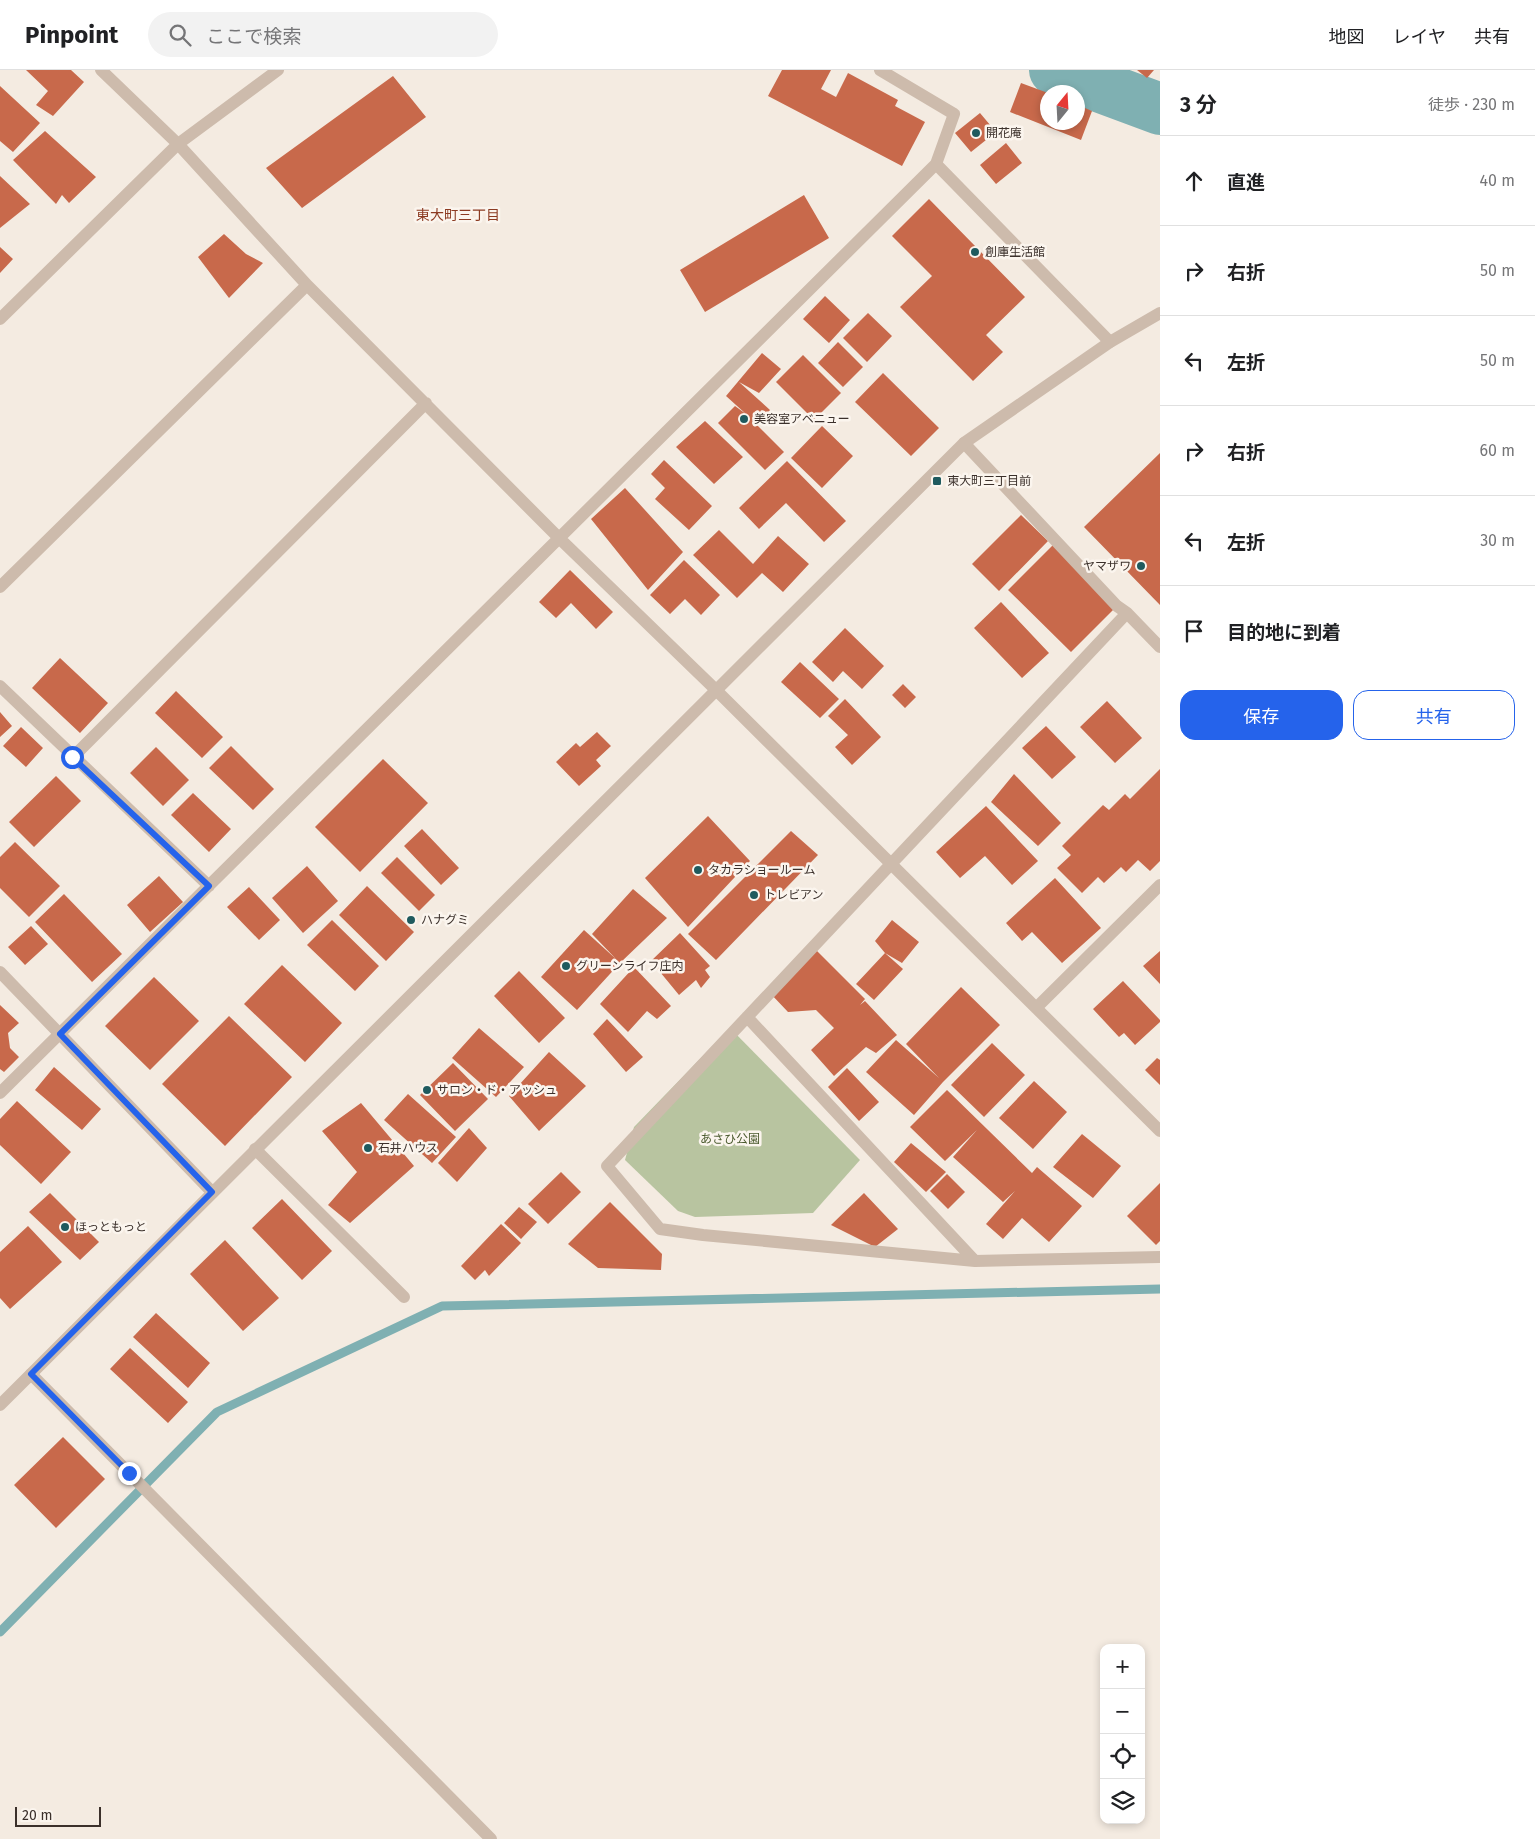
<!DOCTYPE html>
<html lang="ja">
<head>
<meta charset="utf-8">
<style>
	:root { --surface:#fff; --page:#f2f2f2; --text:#202124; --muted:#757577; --line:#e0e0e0; --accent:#2563eb }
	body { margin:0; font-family:"Fira Sans","Noto Sans JP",sans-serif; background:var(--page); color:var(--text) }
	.controls { position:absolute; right:15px; bottom:15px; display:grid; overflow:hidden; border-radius:10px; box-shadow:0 2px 8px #0003 }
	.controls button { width:45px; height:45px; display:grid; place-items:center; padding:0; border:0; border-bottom:1px solid var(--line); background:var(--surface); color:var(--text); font:25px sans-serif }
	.compass { position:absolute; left:1040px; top:15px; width:45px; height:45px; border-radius:50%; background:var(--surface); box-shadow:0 2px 8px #0003; rotate:18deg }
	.scale { position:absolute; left:15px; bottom:12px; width:86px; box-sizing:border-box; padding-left:5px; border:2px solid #3b302b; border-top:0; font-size:14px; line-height:18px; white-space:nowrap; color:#3b302b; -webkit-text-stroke:4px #fbf5ee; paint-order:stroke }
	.stop { position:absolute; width:15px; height:15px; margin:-11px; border:4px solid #2563eb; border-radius:50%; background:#fff }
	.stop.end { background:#2563eb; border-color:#fff; box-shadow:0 1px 5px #0008 }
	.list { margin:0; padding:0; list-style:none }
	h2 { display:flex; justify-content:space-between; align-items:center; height:65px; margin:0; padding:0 20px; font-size:21px }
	h2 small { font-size:16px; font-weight:400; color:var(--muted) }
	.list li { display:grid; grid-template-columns:32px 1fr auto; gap:15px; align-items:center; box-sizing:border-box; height:90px; padding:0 20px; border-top:1px solid var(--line) }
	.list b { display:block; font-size:19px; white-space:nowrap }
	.list em { font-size:16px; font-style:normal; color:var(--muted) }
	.actions { display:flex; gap:10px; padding:15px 20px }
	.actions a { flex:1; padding:11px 0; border:1px solid var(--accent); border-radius:15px; text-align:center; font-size:18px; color:var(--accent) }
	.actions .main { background:var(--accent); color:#fff }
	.icon { flex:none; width:28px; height:28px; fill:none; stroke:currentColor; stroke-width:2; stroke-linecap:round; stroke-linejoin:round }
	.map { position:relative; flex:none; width:1160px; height:1769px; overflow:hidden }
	header { display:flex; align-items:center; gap:30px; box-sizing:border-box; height:70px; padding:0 25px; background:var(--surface); border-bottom:1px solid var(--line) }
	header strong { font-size:24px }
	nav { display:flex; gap:28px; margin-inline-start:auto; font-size:18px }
	.search { width:350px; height:45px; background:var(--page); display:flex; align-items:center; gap:12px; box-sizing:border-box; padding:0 18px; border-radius:28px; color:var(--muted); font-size:19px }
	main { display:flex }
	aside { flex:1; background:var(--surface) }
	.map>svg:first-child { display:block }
	.green { fill:#b8c4a0 }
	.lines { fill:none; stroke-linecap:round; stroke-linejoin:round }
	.stream { stroke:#7fb0b2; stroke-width:9 }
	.river { stroke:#7fb0b2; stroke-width:52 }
	.building { fill:#c8694b }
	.minor { stroke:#cdbbac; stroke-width:12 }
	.tertiary { stroke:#cdbbac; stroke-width:12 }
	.route { stroke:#2563eb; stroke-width:6 }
	.poi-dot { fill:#1f5a5e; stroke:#fbf5ee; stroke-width:2 }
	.labels { text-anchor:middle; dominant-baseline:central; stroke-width:5; stroke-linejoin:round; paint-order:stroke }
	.poi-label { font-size:12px; fill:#3b302b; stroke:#fbf5ee; text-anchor:start }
	.park-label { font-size:12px; fill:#4a5a2e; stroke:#fbf5ee }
	.neighbourhood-label { font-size:14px; fill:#8c3b22; stroke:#fbf5ee }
</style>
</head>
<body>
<header>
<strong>Pinpoint</strong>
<div class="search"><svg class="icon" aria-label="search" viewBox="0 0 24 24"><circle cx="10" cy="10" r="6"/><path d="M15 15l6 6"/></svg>ここで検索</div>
<nav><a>地図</a><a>レイヤ</a><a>共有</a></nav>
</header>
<main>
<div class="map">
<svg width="1160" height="1769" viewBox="0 0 1160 1769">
	<rect width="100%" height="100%" fill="#f4ebe1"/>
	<path class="green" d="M730 958 860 1090 813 1143 695 1147 678 1141 625 1090 634 1057Z"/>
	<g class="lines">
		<path class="stream" d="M0 1562 217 1342 442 1236 1160 1219"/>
		<path class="river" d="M1055 0 1160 39"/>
	</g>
	<path class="building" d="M26 0H71L84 12 53 46 36 35 48 21Z
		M782 0H831L821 19 836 27 848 3 898 30 895 36 925 52 902 96 768 26Z
		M1137 0H1154L1147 8Z
		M393 6 426 47 302 138 266 98Z
		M1021 13 1048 23V52H1078V35L1092 41 1081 70 1010 42Z
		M0 16 40 53 13 82 0 71Z
		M980 43 996 62 971 82 955 63Z
		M45 61 96 107 69 133 62 125 56 134 13 90Z
		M1006 73 1022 93 996 114 980 95Z
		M0 106 30 134 0 158Z
		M804 125 829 168 705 242 680 200Z
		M929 129 1025 227 986 265 1003 282 973 311 900 237 932 206 892 166Z
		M224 164 246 184 263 193 229 228 198 187Z
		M0 177 13 189 0 203Z
		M825 226 850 250 829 273 803 249Z
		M868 243 892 266 867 292 843 268Z
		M838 272 863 297 843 317 818 293Z
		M762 283 781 299 759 323 739 312 770 340 757 355 784 382 765 400 718 353 735 336 746 344 726 326Z
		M803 285 841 323 814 350 776 312Z
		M883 303 939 358 911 386 855 332Z
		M705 351 743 387 714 414 676 377Z
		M822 356 853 386 822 418 791 388Z
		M1160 383V535L1084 457Z
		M664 390 712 436 689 460 655 429 665 418 651 404Z
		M787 391 846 451 824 472 786 433 759 459 739 438Z
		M625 418 683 482 648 520 591 449Z
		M1021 445 1048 471 999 521 972 494Z
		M719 460 753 494 778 466 809 494 783 522 762 503 737 528 693 485Z
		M1054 474 1117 536 1071 582 1008 520Z
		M684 490 720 525 701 545 685 529 670 544 650 525Z
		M570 500 613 542 596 559 571 533 556 548 539 532Z
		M1001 532 1049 583 1022 608 974 558Z
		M845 558 884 596 862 619 843 601 833 612 812 592Z
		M60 588 108 633 80 663 32 618Z
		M800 592 839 629 820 648 781 612Z
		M903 614 916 627 905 638 892 625Z
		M176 621 223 667 202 688 155 643Z
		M845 629 881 667 852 695 835 677 848 665 828 646Z
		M1107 631 1142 668 1115 693 1080 657Z
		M0 642 12 656 0 667Z
		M1046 656 1076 687 1052 709 1022 678Z
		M21 657 43 678 26 697 3 676Z
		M597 662 611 676 596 690 601 696 579 716 556 692 576 673 580 677Z
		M231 676 274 719 253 740 209 698Z
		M156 677 189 710 163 736 130 703Z
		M383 689 428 733 360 802 315 757Z
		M1160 699V791L1150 801 1138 790 1126 802 1121 797 1104 813 1098 807 1082 823 1057 798 1071 785 1062 776 1103 735 1109 740 1125 724 1130 729Z
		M1014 704 1061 753 1038 776 991 732Z
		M56 706 81 731 34 777 9 752Z
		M193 723 231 759 209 782 171 745Z
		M986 736 1038 791 1012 815 985 786 960 808 936 782Z
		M708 746 750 791 688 857 645 808Z
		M422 759 459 798 441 815 404 776Z
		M791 761 818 785 716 890 688 864Z
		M15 772 60 816 29 847 0 818V787Z
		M397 787 435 825 419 841 381 803Z
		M307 796 338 831 303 863 272 828Z
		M159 806 183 832 150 862 127 835Z
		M1055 808 1101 858 1062 893 1032 862 1022 871 1006 853Z
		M367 816 414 862 386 891 339 845Z
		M249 817 280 850 259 870 227 837Z
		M633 819 667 848 620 893 577 940 541 907 584 860 616 889 592 864Z
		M64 824 122 884 92 912 35 852Z
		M332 850 379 896 355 921 307 875Z
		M892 850 919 872 902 893 885 883 875 871Z
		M31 856 48 874 25 895 8 877Z
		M680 863 710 896 705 900 710 907 701 918 696 910 679 925 651 891Z
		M815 879 865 929 860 935 865 931 897 965 876 983 866 977 834 1006 811 980 834 958 816 940 788 942 770 923Z
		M1160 881V914L1143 896Z
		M885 883 903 899 874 930 856 914Z
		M282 895 342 953 305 992 244 934Z
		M634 897 671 936 657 949 647 941 628 962 600 934Z
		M519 901 565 948 539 973 494 926Z
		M154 907 199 951 150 1000 105 956Z
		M1123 911 1160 950V952L1135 975 1124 963 1119 967 1093 939Z
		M961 917 1000 955 943 1012 914 1045 866 1002 896 970 939 1008 906 974Z
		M0 935 19 953 8 963 10 978 19 987 4 1002 0 999Z
		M229 946 292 1007 225 1076 162 1014Z
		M607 949 643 987 626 1002 593 964Z
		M479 958 524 997 496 1027 452 988Z
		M992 973 1025 1005 984 1047 951 1015Z
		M549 982 586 1016 539 1061 509 1026Z
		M1157 988 1160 990V1015L1145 1000Z
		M453 993 488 1029 455 1061 420 1025Z
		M54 997 101 1039 82 1060 35 1020Z
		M847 998 879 1032 859 1051 828 1017Z
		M1034 1011 1067 1042 1033 1079 999 1048Z
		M947 1020 1032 1103 1037 1097 1082 1136 1049 1172 1022 1148 1003 1169 986 1154 1015 1121 1003 1132 953 1087 977 1060 945 1091 910 1057Z
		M408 1024 456 1067 432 1093 384 1050Z
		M17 1031 71 1082 41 1114 0 1075V1049Z
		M361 1033 414 1096 350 1153 328 1135 357 1102 322 1061Z
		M469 1058 487 1078 457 1112 438 1093Z
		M1082 1064 1121 1096 1093 1128 1053 1097Z
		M911 1073 946 1102 926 1122 894 1092Z
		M561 1102 581 1122 548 1154 528 1134Z
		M947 1104 965 1122 948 1139 930 1121Z
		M1160 1113V1171L1156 1175 1127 1146Z
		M50 1123 99 1172 80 1190 29 1142Z
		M864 1123 898 1159 875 1177 831 1155Z
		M282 1129 332 1181 302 1210 252 1158Z
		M610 1132 662 1184 661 1200 598 1198 568 1174Z
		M519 1137 537 1152 521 1169 504 1153Z
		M501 1154 521 1173 489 1206 485 1200 475 1210 461 1196Z
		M28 1156 62 1192 10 1239 0 1228V1182Z
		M225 1170 279 1228 243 1261 190 1204Z
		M156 1243 210 1293 188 1318 133 1267Z
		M130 1278 188 1332 168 1353 110 1299Z
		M63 1367 105 1409 56 1458 14 1415Z"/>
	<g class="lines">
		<path class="minor" d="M101 0 178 74 278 0
			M936 94 1110 272
			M0 249 178 74 307 215 559 468 716 620 1160 1061
			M964 373 1117 536 1127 543 1160 577
			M0 517 307 215
			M1127 543 607 1096 660 1159 703 1165 975 1191 1160 1187
			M0 616 209 816
			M73 687 426 333
			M1036 938 1160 815
			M747 947 975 1191
			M0 1023 936 94 954 44 880 0
			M255 1079 404 1227
			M31 1304 491 1769"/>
		<path class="tertiary" d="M0 902 212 1122
			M0 1335 964 373 1110 272 1160 243"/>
	</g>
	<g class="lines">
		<path class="route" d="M72 687 209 816 60 964 212 1122 31 1304 129 1403"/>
	</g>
	<g class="poi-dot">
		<circle cx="976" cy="63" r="5"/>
		<circle cx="975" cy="182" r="5"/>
		<circle cx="744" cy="349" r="5"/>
		<rect x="932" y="406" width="10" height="10" rx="2.5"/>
		<circle cx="1141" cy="496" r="5"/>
		<circle cx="698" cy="800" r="5"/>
		<circle cx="754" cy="825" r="5"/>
		<circle cx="411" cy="850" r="5"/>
		<circle cx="566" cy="896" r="5"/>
		<circle cx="427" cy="1020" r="5"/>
		<circle cx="368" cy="1078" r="5"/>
		<circle cx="65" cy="1157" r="5"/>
	</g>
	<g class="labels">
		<g class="poi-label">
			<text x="986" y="63">開花庵</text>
			<text x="985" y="182">創庫生活館</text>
			<text x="754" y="349">美容室アベニュー</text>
			<text x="947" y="411">東大町三丁目前</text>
			<text x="1131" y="496" text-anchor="end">ヤマザワ</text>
			<text x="708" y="800">タカラショールーム</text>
			<text x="764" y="825">トレビアン</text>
			<text x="421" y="850">ハナグミ</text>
			<text x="576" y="896">グリーンライフ庄内</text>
			<text x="437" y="1020">サロン・ド・アッシュ</text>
			<text x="378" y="1078">石井ハウス</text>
			<text x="75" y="1157">ほっともっと</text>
		</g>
		<g class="park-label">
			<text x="730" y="1069">あさひ公園</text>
		</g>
		<g class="neighbourhood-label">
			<text x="458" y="145">東大町三丁目</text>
		</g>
	</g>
</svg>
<div class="controls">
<button>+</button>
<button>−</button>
<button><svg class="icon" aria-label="locate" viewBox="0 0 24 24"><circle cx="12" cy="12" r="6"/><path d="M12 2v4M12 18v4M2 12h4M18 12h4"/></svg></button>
<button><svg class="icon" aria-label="layers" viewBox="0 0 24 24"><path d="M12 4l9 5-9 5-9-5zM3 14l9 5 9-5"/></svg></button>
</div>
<svg class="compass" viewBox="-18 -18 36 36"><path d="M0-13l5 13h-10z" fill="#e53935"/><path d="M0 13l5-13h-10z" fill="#757577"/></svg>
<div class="scale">20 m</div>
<div class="stop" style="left:72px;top:687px"></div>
<div class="stop end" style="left:129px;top:1403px"></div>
</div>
<aside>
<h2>3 分<small>徒歩 · 230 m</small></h2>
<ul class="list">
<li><svg class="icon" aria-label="ahead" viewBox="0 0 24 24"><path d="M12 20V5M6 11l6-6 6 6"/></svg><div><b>直進</b></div><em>40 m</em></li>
<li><svg class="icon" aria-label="right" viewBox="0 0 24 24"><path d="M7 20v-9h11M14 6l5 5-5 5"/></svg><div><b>右折</b></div><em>50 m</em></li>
<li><svg class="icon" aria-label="left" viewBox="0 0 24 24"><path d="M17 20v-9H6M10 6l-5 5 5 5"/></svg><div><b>左折</b></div><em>50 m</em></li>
<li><svg class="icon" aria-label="right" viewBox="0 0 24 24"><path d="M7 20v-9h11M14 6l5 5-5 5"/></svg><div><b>右折</b></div><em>60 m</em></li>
<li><svg class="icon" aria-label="left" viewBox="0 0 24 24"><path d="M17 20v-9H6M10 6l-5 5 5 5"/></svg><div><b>左折</b></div><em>30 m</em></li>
<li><svg class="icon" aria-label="arrive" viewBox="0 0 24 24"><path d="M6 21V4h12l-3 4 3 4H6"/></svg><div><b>目的地に到着</b></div></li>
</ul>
<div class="actions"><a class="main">保存</a><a>共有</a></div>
</aside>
</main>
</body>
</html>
